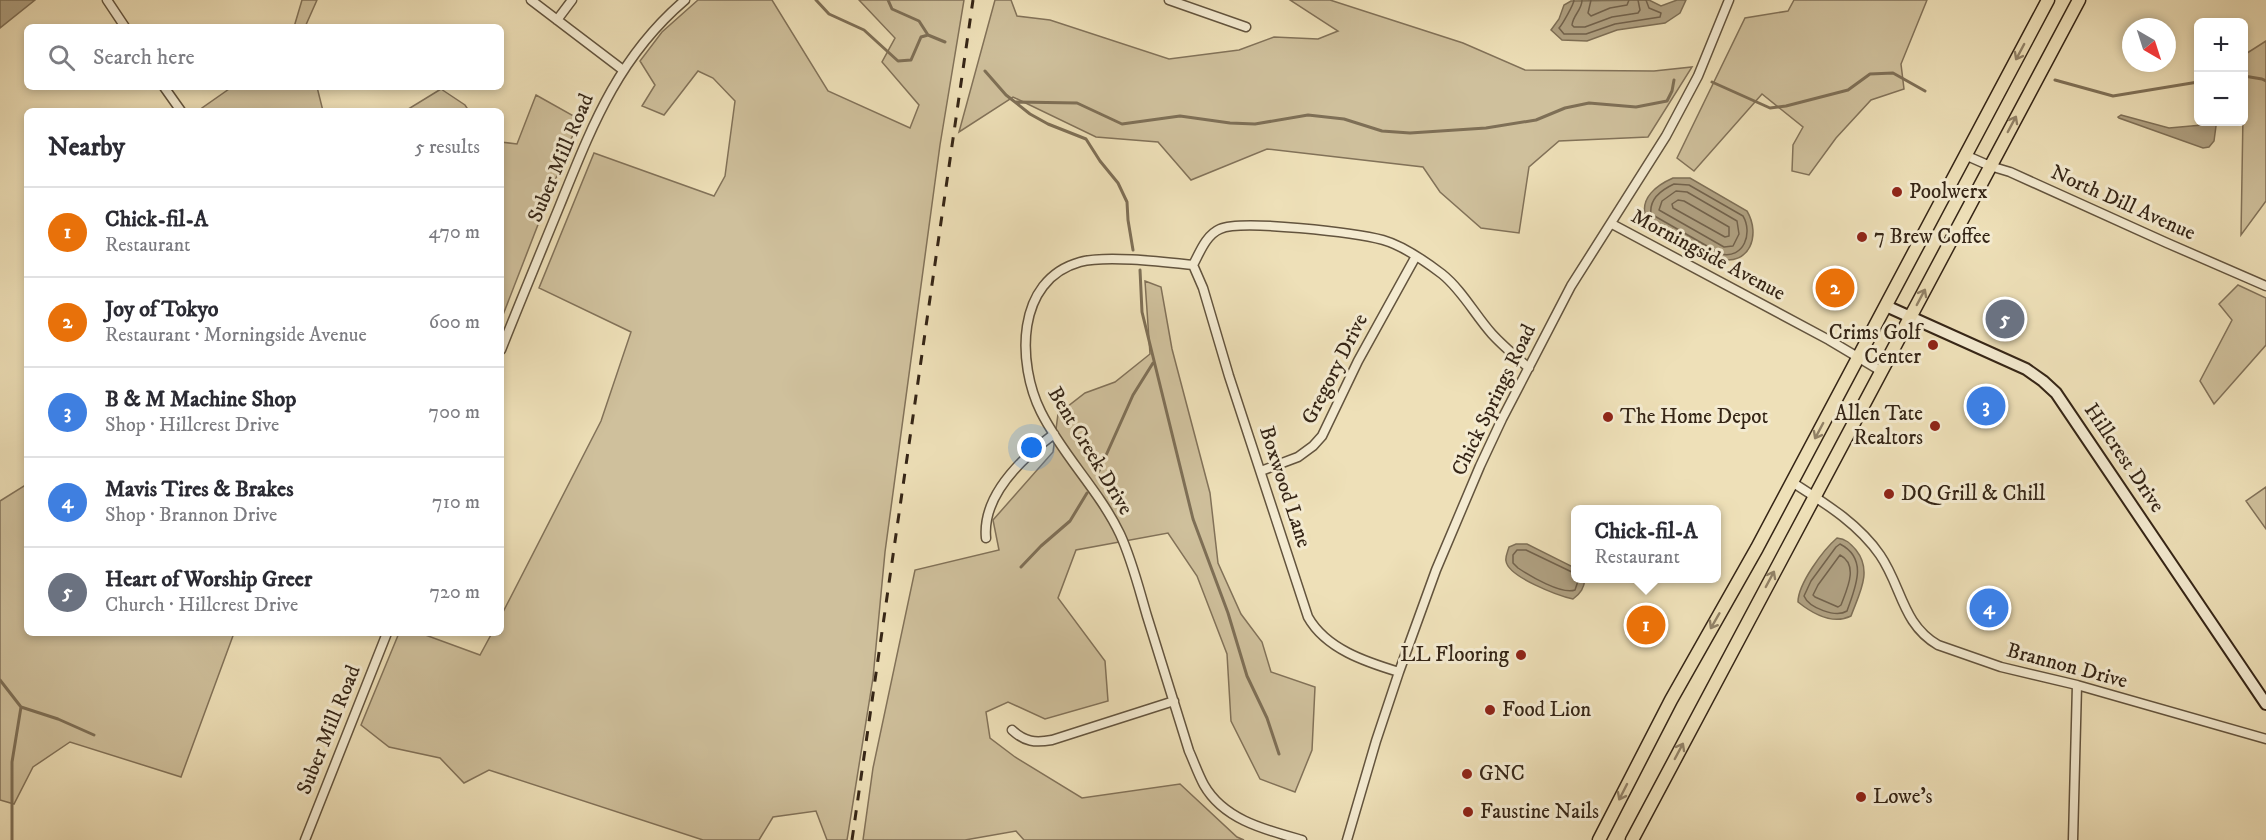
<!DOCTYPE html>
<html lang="en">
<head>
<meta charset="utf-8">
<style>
	:root { --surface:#fff; --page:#f7f7f7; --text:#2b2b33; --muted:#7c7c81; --line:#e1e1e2; --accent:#111827 }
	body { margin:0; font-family:"IM FELL DW Pica",serif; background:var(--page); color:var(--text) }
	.controls { position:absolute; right:18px; top:18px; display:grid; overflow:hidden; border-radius:9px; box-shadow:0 3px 9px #0003 }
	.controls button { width:54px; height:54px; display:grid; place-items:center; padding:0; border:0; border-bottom:2px solid var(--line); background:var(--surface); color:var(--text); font:30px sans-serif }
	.compass { position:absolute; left:2122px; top:18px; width:54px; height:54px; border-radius:50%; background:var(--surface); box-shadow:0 3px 9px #0003; rotate:141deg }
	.you { position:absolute; left:1032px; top:448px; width:21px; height:21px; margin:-15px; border:4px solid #fff; border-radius:50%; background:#1a73e8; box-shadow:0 0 0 9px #1a73e833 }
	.badge { display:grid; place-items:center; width:39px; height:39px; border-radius:50%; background:var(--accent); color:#fff; font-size:20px; font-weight:700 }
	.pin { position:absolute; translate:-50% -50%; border:3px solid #fff; box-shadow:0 2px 6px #0006 }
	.popup { position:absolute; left:1571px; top:505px; width:150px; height:78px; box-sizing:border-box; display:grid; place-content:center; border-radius:9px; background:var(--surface); filter:drop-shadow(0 2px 4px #0005); font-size:20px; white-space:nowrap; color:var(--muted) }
	.popup b { font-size:22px; color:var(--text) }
	.popup::after { content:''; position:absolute; left:50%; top:100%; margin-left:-12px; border:12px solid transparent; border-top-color:var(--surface) }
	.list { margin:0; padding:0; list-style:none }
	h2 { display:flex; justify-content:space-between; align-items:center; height:78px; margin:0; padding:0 24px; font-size:26px }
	h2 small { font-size:20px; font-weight:400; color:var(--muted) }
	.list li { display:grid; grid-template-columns:39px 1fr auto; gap:18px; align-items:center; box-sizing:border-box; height:90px; padding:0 24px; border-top:2px solid var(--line) }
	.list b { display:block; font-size:22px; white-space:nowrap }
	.list p { margin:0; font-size:20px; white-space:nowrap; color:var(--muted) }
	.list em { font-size:20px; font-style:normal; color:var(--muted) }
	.icon { flex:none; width:33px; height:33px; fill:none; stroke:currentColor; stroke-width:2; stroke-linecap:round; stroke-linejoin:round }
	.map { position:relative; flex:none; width:2266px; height:840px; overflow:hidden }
	.search { position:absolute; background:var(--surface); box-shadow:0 3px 9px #0003; left:24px; top:24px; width:480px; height:66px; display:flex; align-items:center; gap:15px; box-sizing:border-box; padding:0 21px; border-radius:9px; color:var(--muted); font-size:22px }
	.panel { position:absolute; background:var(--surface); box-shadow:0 3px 9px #0003; left:24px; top:108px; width:480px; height:528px; border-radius:9px }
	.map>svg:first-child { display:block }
	.green { fill:#cfc09c; stroke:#827259; stroke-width:1.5 }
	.water { fill:#afa081; stroke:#7e6f56; stroke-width:1.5 }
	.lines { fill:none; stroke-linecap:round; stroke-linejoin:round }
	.shore { stroke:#72624c; stroke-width:1.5 }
	.stream { stroke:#7e6f56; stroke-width:3 }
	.street-casing { stroke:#63543e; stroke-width:11 }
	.secondary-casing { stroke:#352516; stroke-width:14 }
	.primary-casing { stroke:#352516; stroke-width:15 }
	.street { stroke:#f4ebd1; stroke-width:8 }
	.secondary { stroke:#f4ebd1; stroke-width:10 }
	.primary { stroke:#eee0b8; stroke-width:12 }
	.rail { stroke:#352516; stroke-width:3; stroke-dasharray:10 10; stroke-linecap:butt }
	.oneway { stroke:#928267 }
	.poi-dot { fill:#8f2418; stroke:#f4ebd1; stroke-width:2 }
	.labels { text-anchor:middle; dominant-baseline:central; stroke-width:6; stroke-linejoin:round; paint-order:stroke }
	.street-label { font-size:21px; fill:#352516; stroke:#f4ebd1 }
	.poi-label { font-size:21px; fill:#352516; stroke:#f4ebd1; text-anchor:start }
</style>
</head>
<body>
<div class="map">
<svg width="2266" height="840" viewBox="0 0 2266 840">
	<rect width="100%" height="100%" fill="#eee0b8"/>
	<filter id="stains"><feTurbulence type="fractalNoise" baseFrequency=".00333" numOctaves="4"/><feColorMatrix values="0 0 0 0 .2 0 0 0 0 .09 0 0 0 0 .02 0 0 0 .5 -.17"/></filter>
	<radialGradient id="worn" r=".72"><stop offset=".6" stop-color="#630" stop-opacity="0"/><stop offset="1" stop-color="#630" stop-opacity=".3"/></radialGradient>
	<path class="green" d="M302 0H317L305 27H294Z
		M698 0H772L828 91 910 128 919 105 882 62 895 38 859 0H964L940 145 885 552 873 678 847 840H827L816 811 773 817 759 840H703L489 770 464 783 440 758 389 747 361 725 399 633H420L480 655 492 633H501V616L601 421 631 332 539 288 594 153 714 196 725 176 735 101 713 78 698 71 664 115 642 106 655 85 640 61 662 32Z
		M995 0H1011L1017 16 1050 20 1169 59 1239 50 1274 37 1318 39 1338 31 1290 0H1330L1463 43 1525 70 1654 71 1692 67 1648 137 1559 141 1529 167 1519 233 1481 228 1440 192 1423 167 1267 149 1191 180 1158 142 1096 137 1013 97 959 132Z
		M1794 0H1927L1901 64 1904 89 1871 100 1836 138 1809 175 1792 171 1793 145 1803 127 1762 94 1694 171 1677 158 1745 18 1788 11Z
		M2266 41V201L2241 235 2244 55Z
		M232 87H317L323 111H204L202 108Z
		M441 89 465 105 469 111H405Z
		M536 95 579 119 501 320V142L517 144Z
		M1145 281 1161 287 1172 349 1210 493 1218 563 1241 614 1262 642 1271 672 1315 687 1312 750 1295 792 1260 779 1231 721 1227 654 1197 576 1168 533 1076 550 1058 598 1105 661 1108 701 1045 719 1008 702 986 712 990 738 1015 757 1082 798 1180 784 1237 837 1244 840H1024L1016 831 965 840H863L873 768 915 570 999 550 993 520 1053 452 1058 414 1085 393 1115 382 1150 354Z
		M2238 285 2266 298V345L2214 404 2200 381 2232 320 2219 304Z
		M27 484V633H234L181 777 70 742 33 767 14 804 0 800V501Z
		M2266 487V529L2246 501Z"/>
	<path class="water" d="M0 0H35L0 28Z
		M1649 0 1661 6 1677 0H1686L1680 13 1665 23 1617 30 1587 41 1562 40 1551 30 1559 19 1564 5 1571 1Z
		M2121 115 2169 128 2213 124 2216 126 2214 141 2209 147 2203 148 2119 118 2118 117Z
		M1673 178H1690L1747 211C1761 235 1750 266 1719 259L1646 218C1639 198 1657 185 1673 178Z
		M1837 538C1846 539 1850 543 1856 550 1873 571 1859 594 1851 616 1833 625 1813 614 1798 602 1798 584 1823 550 1837 538Z
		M1516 544H1527L1573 567 1575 570 1576 578 1585 579C1584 588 1581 593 1573 599 1559 596 1508 577 1506 561 1505 557 1508 551 1509 547Z"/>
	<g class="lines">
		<path class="shore" d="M1574 0C1574 4 1562 25 1559 28L1564 34H1586L1615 24 1660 17 1661 13 1649 8 1646 0
			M1582 0C1582 10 1573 15 1572 25L1574 27H1585L1612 17 1638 13 1640 10 1638 0
			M1591 0 1588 13 1591 16 1610 8 1627 5 1629 0
			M1674 184 1689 185 1743 216C1753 233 1744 259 1721 254L1651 214C1649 199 1661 190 1674 184Z
			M1676 191 1687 192 1737 221 1739 234 1733 246 1724 247 1659 210 1662 201Z
			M1678 200 1684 201 1729 227V236L1725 237 1673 208 1672 204Z
			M1840 544C1869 559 1855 588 1847 611 1836 618 1809 608 1804 596L1811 581 1836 547Z
			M1840 555C1859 565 1847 589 1841 605L1838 607 1815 597 1813 595 1818 585Z
			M1576 574 1526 550H1517L1513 555V563L1518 568C1530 576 1562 595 1575 590L1579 578"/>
		<path class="stream" d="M816 0 829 14 864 30 898 61 911 60 921 37 928 35 945 42
			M888 0 892 9 919 21 928 35
			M985 71 1006 95 1015 102 1077 103 1122 124 1180 116 1230 123 1255 124 1308 115 1344 119 1382 131 1410 133 1486 128 1536 120 1565 108 1589 103 1636 107 1667 101 1672 91 1674 80
			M2244 76 2262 79 2266 81
			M2055 80 2113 96 2198 82
			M1712 82 1770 108 1786 106 1848 90 1870 74 1893 73 1925 91
			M1015 102 1030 114 1048 124 1086 139 1100 161 1118 183 1127 202 1128 220 1133 250
			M1140 270 1142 312 1193 519 1228 613 1247 676 1267 718 1279 754
			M1099 471 1133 395 1153 363
			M1021 567 1041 546 1070 521 1087 493
			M0 680 21 707 58 719 94 735
			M12 840V762L21 707"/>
		<g class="street-casing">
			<path id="street" d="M107 0 125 27
				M531 0 623 70
				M1169 0 1246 27
				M557 20 572 0
				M164 87 181 111
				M1965 155 1990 166 2010 172 2167 243 2266 286
				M1612 224 1829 340 1881 371
				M1193 265 1203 288 1229 376 1308 617C1326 649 1366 662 1399 672
				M501 350C520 302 540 254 560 205 592 126 618 57 685 0
				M1261 471 1298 457 1313 446 1322 436 1358 361 1416 256
				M1792 482C1823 502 1858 523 1880 555 1902 587 1902 624 1938 645L2001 667 2077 685 2266 739
				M986 538C982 495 1022 458 1054 434
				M1012 730C1025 742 1035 743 1052 740L1174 701
				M305 840 387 633
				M1302 840C1266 830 1224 820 1204 785 1198 774 1194 762 1189 751 1175 706 1161 661 1147 616 1139 589 1132 560 1120 534 1099 490 1063 456 1041 412 1017 364 1015 280 1080 262 1106 255 1165 262 1193 265 1200 252 1206 235 1220 229 1242 219 1357 233 1383 240 1404 246 1425 261 1442 274 1462 290 1475 315 1492 334 1503 346 1516 357 1529 368
				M1347 840 1376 741 1399 672 1436 570 1480 466 1502 419 1571 286 1666 136 1698 76 1729 0
				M2073 840 2077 685"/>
		</g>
		<g class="secondary-casing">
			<path id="secondary" d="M1886 306 2026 369 2043 381 2056 393 2266 704"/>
		</g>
		<g class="primary-casing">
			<path id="primary" d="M1599 840 1671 700 1757 548 2048 0
				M1632 840 2079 0"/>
		</g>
		<use href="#street" class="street"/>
		<use href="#secondary" class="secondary"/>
		<use href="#primary" class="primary"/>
		<path class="rail" d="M852 840 973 0"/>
	</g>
	<defs><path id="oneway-shaft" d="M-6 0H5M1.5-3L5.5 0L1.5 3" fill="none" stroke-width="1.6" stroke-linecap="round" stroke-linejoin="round" transform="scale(1.5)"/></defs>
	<g class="oneway">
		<use href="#oneway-shaft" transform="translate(2020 52) rotate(118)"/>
		<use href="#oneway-shaft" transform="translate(2012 124) rotate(-62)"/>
		<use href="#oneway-shaft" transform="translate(1921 297) rotate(-62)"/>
		<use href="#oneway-shaft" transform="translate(1819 431) rotate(118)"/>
		<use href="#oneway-shaft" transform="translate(1770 579) rotate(-62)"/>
		<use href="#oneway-shaft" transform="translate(1715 621) rotate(120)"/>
		<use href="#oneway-shaft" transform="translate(1679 751) rotate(-62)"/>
		<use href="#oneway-shaft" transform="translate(1623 792) rotate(117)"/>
	</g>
	<g class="poi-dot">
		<circle cx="1897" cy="192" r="6"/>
		<circle cx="1862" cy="237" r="6"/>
		<circle cx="1933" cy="345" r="6"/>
		<circle cx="1608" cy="417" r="6"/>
		<circle cx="1935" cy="426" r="6"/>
		<circle cx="1889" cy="494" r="6"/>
		<circle cx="1521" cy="655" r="6"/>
		<circle cx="1490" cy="710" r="6"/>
		<circle cx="1467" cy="774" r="6"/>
		<circle cx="1861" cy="797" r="6"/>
		<circle cx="1468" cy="812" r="6"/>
	</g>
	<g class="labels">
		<g class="street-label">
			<text transform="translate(561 158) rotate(-67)">Suber Mill Road</text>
			<text transform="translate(2123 203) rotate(24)">North Dill Avenue</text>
			<text transform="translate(1708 255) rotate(28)">Morningside Avenue</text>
			<text transform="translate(1335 369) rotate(-63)">Gregory Drive</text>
			<text transform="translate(1494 400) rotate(-64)">Chick Springs Road</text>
			<text transform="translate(1090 451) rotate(59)">Bent Creek Drive</text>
			<text transform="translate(2124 458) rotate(56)">Hillcrest Drive</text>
			<text transform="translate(1285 487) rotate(72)">Boxwood Lane</text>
			<text transform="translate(2067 666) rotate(15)">Brannon Drive</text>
			<text transform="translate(329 730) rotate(-68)">Suber Mill Road</text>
		</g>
		<g class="poi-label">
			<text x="1909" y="192">Poolwerx</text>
			<text x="1874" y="237">7 Brew Coffee</text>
			<text x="1921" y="333" text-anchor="end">Crims Golf<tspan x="1921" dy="24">Center</tspan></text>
			<text x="1923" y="414" text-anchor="end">Allen Tate<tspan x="1923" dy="24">Realtors</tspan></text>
			<text x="1620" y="417">The Home Depot</text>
			<text x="1901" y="494">DQ Grill &amp; Chill</text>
			<text x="1509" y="655" text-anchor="end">LL Flooring</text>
			<text x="1502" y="710">Food Lion</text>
			<text x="1479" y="774">GNC</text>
			<text x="1873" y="797">Lowe's</text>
			<text x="1480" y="812">Faustine Nails</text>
		</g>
	</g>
	<rect width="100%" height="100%" filter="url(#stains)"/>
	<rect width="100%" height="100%" fill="url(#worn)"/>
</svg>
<div class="controls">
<button>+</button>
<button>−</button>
</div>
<svg class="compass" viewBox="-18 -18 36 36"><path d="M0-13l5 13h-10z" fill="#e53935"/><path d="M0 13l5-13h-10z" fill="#7c7c81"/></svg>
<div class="you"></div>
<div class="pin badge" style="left:1646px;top:625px;background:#e8710a">1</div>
<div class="popup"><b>Chick-fil-A</b>Restaurant</div>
<div class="pin badge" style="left:1835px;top:288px;background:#e8710a">2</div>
<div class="pin badge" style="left:1986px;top:406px;background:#3f7fe0">3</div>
<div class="pin badge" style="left:1989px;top:608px;background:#3f7fe0">4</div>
<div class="pin badge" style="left:2005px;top:319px;background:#6b7280">5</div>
<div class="search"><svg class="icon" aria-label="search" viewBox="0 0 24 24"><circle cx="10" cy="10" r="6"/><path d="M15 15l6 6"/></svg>Search here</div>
<section class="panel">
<h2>Nearby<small>5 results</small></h2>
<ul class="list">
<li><span class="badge" style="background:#e8710a">1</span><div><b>Chick-fil-A</b><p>Restaurant</p></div><em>470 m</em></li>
<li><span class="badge" style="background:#e8710a">2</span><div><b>Joy of Tokyo</b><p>Restaurant · Morningside Avenue</p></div><em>600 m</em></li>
<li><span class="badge" style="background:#3f7fe0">3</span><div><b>B &amp; M Machine Shop</b><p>Shop · Hillcrest Drive</p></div><em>700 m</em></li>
<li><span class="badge" style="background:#3f7fe0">4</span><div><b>Mavis Tires &amp; Brakes</b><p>Shop · Brannon Drive</p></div><em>710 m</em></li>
<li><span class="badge" style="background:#6b7280">5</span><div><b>Heart of Worship Greer</b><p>Church · Hillcrest Drive</p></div><em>720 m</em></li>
</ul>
</section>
</div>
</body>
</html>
